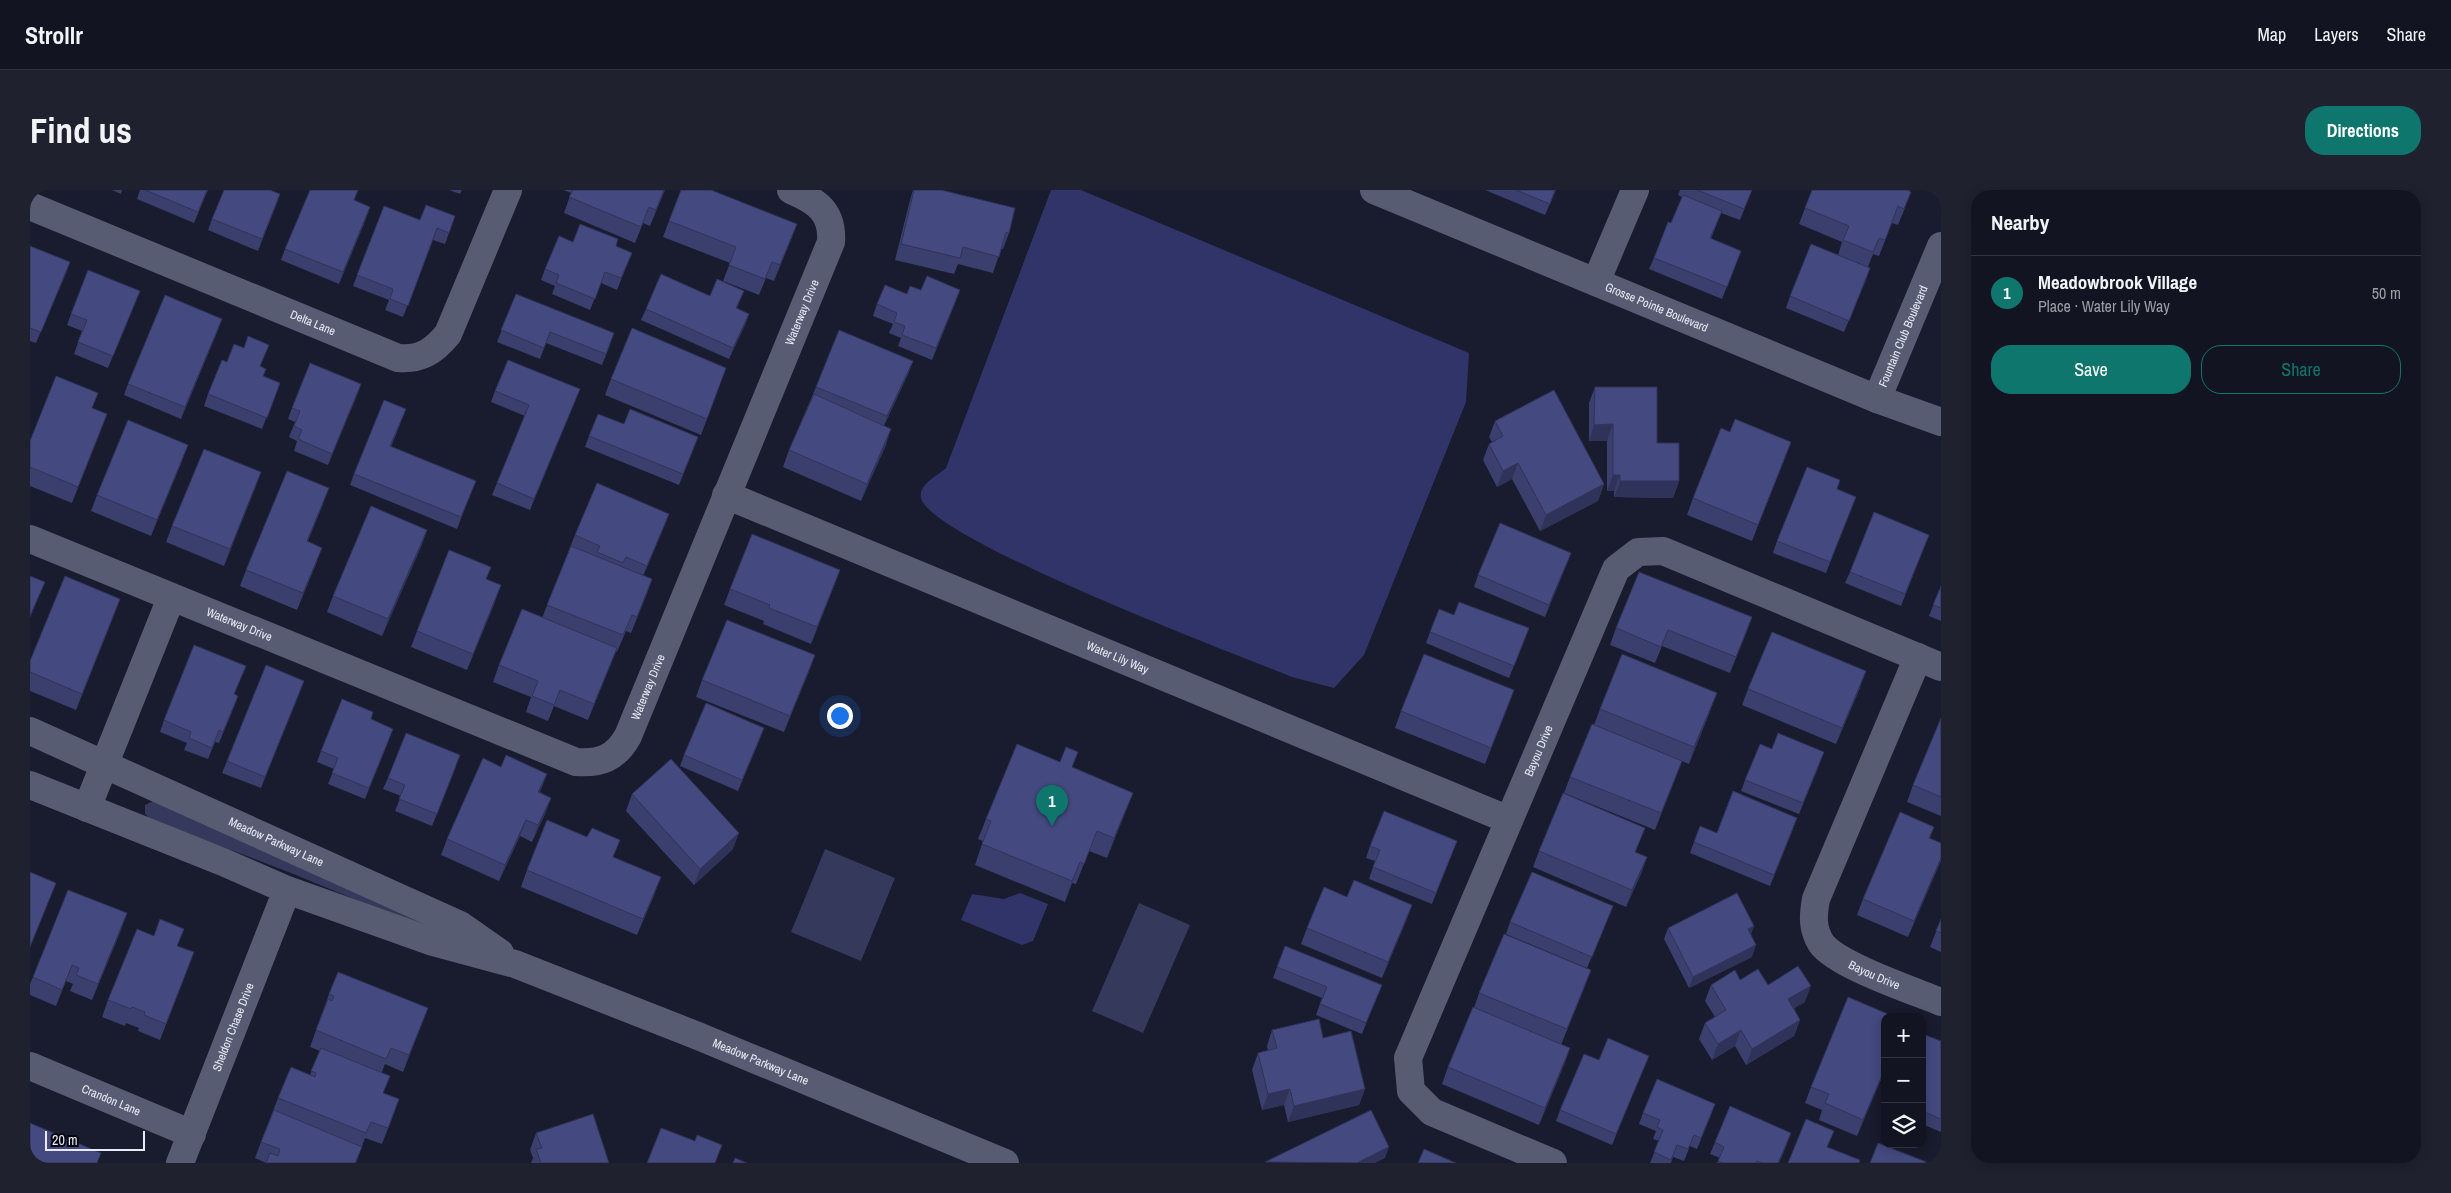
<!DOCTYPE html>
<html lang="en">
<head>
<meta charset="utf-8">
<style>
	:root { --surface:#131422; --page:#20212f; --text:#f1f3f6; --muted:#9d9ea5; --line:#323340; --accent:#0f766e }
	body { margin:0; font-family:"Archivo Narrow",sans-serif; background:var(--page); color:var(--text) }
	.controls { position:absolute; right:15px; bottom:15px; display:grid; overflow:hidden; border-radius:10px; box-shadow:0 2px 12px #0003 }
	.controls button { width:45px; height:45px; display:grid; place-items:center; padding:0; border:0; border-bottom:1px solid var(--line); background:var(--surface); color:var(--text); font:25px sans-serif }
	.scale { position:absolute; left:15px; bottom:12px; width:100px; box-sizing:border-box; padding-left:5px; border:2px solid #e8eaf7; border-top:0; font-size:14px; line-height:18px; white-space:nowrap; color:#e8eaf7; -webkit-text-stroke:4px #06070e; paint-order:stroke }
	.you { position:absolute; left:809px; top:525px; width:18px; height:18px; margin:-12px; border:4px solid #fff; border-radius:50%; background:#1a73e8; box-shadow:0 0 0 8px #1a73e833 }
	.badge { display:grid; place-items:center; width:32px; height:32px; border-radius:50%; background:var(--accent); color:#fff; font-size:16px; font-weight:700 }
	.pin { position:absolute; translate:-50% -41px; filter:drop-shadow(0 1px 2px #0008) }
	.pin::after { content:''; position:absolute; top:26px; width:18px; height:15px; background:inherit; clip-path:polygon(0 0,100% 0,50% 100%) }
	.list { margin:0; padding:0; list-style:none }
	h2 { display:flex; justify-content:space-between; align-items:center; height:65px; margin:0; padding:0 20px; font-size:21px }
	h2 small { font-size:16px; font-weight:400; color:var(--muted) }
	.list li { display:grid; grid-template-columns:32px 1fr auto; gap:15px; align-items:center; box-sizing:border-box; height:75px; padding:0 20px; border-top:1px solid var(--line) }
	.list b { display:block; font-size:19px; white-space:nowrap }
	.list p { margin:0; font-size:16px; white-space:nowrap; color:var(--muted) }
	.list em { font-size:16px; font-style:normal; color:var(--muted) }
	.actions { display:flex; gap:10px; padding:15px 20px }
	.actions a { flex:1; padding:11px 0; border:1px solid var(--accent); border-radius:20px; text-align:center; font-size:18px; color:var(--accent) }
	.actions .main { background:var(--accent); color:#fff }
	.icon { flex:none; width:28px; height:28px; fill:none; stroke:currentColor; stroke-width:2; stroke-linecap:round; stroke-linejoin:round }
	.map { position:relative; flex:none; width:1911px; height:973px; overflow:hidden; border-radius:20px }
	header { display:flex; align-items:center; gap:30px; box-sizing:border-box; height:70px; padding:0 25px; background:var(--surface); border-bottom:1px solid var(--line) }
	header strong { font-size:24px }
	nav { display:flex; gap:28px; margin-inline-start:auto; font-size:18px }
	.intro { display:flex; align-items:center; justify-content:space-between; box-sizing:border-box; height:120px; padding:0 30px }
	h1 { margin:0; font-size:35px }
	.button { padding:12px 22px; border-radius:20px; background:var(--accent); color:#fff; font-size:18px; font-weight:700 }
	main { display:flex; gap:30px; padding:0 30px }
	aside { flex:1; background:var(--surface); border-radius:20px; box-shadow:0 2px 12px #0003 }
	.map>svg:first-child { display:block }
	.green { fill:#35395b }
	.water { fill:#313468 }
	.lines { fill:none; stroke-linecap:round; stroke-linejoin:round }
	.street { stroke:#585c72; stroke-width:28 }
	.wall { fill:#3a3f6d }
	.shaded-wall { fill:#303359 }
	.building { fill:#44497f; stroke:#303359 }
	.labels { text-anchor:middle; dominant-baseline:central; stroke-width:4; stroke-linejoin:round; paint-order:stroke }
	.street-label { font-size:12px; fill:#e8eaf7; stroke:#06070e }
</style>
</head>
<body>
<header>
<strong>Strollr</strong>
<nav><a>Map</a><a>Layers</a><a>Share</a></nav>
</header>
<div class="intro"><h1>Find us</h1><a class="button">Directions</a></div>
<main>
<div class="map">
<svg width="1911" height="973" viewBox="0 0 1911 973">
	<rect width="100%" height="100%" fill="#191b2e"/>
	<path class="green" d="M123 611 416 739 414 746 261 683 120 629 115 624V615Z
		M795 659 865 688 831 771 761 742Z
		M1109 713 1160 735 1113 843 1062 821Z"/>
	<path class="water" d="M1021 0H1051L1439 163 1436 212 1334 465 1304 498 1262 487C1210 466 900 349 891 308 888 295 907 286 916 278Z
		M990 703 1018 714 1003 751 992 755 931 730 942 704 974 709Z"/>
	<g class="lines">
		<g class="street">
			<path id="s1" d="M1344 0 1847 209 1911 232"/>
			<path id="s2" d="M0 16 368 168C391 170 404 161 418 144L478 0"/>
			<path d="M1566 92 1605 0"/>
			<path id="s3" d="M1847 209 1911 56"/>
			<path id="s4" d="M696 305 1479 630"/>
			<path id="s5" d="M0 349 546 572C570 574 586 568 598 546L801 52C803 22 787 11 761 0"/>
			<path id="s6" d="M1888 467 1786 709C1783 726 1782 738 1791 753 1806 775 1884 801 1911 812"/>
			<path id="s7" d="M0 541 430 735 470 763"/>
			<path id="s8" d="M0 595 193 672 257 700 403 752 485 774 668 846 975 973"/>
			<path d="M57 618 141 408"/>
			<path id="s9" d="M0 876 162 944"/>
			<path id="s10" d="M150 973 257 700"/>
			<path id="s11" d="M1523 973 1402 922 1381 901 1378 868 1586 379 1608 362 1633 361 1911 477"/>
		</g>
	</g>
	<path class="wall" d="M82 0H92L91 4Z
		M110 0H178L164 33 107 9Z
		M419 0H432L430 4Z
		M534 0H635L620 36 613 33 605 53 534 23 541 3Z
		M883 0H911L979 43 973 59H971L963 83 928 74 924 84 865 70 880 10Z
		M1455 0H1526L1515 25Z
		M1650 0H1722L1710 30 1691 23 1681 49 1711 61 1692 109 1619 79 1624 68 1641 33 1652 7 1648 5Z
		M1782 0H1880L1875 18 1868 35 1862 33 1849 66 1843 64 1838 77 1840 78 1836 90 1814 142 1756 118 1760 106 1808 65 1812 52 1769 34Z
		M250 4 228 61 178 40 182 29Z
		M324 10 336 29 309 94 251 70 255 59Z
		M354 16 390 30 425 26 415 54 403 50 373 127 355 120 359 110 323 96Z
		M639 31 767 34 744 91 736 88 729 105 693 91 700 73 633 47Z
		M543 52 586 56 602 63 587 100 571 93 560 120 522 104 525 96 511 90 515 79Z
		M0 56 40 72 6 153 0 151Z
		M891 100 926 111 902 170 868 156 871 148 859 143 863 134 843 126 847 114Z
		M714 101 707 118 719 124 715 135 699 169 611 130 616 119 680 106Z
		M486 104 580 155 572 175 516 153 510 169 467 152Z
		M105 112 78 178 44 164 52 141 37 135 41 124Z
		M188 140 151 229 94 205 98 194Z
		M883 171 879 182 854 236 856 255 831 311 753 277 759 260 786 197Z
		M197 172 231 176 233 187 250 193 232 239 174 216 178 204Z
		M696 178 671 245 575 205 581 189Z
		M331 194 298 275 264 261 267 251 259 247 265 232 258 229 262 218Z
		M1565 197 1627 253 1649 291 1643 308 1584 307V301H1577V251H1559V213Z
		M550 199 500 320 462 305 495 226 461 212 465 201Z
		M376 219 361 257 441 303 427 339 320 295 324 284Z
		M77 224 42 313 0 296V251Z
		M1465 231 1574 294 1568 311 1510 341 1482 289 1467 297 1453 270 1459 254 1462 252 1459 247Z
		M594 234 664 258 649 295 555 257 559 246Z
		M1755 268 1722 351 1657 325 1663 308Z
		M152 271 121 346 61 321 67 305Z
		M231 282 194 376 136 352 142 336Z
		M1826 307 1796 383 1743 363 1747 351Z
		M293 314 278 351 286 374 267 420 210 396 216 380Z
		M639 324 613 386 622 389 616 406 601 443 596 441 587 462 586 461 558 530 524 516 518 531 496 522 501 507 463 492 469 475 512 428 545 345Z
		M397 340 391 357 352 446 297 422 303 406Z
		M1899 345 1871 416 1815 393 1820 382Z
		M1541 363 1515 427 1444 397 1448 385Z
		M456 389 465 412 437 480 381 457 387 441Z
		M804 396 781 454 733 434 734 431 694 415 700 399Z
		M1911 396V431L1899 426Z
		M84 425 46 520 0 501V471Z
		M1424 425 1499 438 1479 488 1396 453 1400 442Z
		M1722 427 1700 483 1632 456 1625 473 1580 455 1586 438Z
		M785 465 754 542 666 507 672 490Z
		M216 476 204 504 208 506 204 517 189 553 185 552 178 569 154 560 157 553 130 542 134 530Z
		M1830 498 1806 554 1712 515 1718 499Z
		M270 502 231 598 192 583 197 571Z
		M1478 516 1455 574 1365 538 1371 521Z
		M1570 519H1681L1659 574 1652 571 1625 640 1534 603 1540 587 1635 564 1564 535Z
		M1911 528V626L1877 612 1883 595Z
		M341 529 359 550 335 609 298 594 304 579 287 572 291 561Z
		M730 549 708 601 650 576 654 565Z
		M1742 559 1790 573 1769 624 1711 601 1715 590Z
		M426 577 402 636 365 621 371 606 353 599 358 588Z
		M471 577 510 602 521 608 515 624 502 652 490 646 469 691 411 665 417 649Z
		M1043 578 1103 603 1077 668 1059 661 1046 694 1042 693 1035 712 945 675 953 651 948 649 956 629Z
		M602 604 703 659 664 695 596 621Z
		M1904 637 1900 648 1911 670 1878 747 1827 725 1833 709Z
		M1615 638 1605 663 1617 667 1611 684 1596 717 1503 677 1509 661Z
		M1763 639 1740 696 1660 663 1664 652 1687 643Z
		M1427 651 1402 714 1339 689 1345 671 1336 668 1340 656Z
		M584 668 625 703 607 745 491 697 497 680Z
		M1317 707 1382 715 1376 731 1352 788 1271 754 1277 738Z
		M1583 716 1557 778 1476 744 1480 732Z
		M1911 729V762L1900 757Z
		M1638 738 1721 745 1722 767 1659 798 1634 749Z
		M91 740 62 810 40 801 43 794 36 791 26 816 0 805V794L3 787Z
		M147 756 158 778 130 850 108 841 109 838 96 833 95 836 72 827 78 810Z
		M1247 777 1347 806 1332 844 1286 825 1292 808 1243 788Z
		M1710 790 1738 795 1775 812 1764 818 1770 830 1764 846 1716 875 1705 856 1682 870 1669 849 1675 833 1685 827 1675 811 1681 795Z
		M1555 796 1531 855 1540 858 1534 875 1509 935 1412 894 1418 877 1444 818 1449 803Z
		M299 804 398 818 373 882 355 874 352 882 353 903 369 909 363 926 352 954 335 948 326 973H236L225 968 231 952 248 908 280 885 290 861 280 857Z
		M1242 840 1293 848 1335 899 1329 915 1258 932 1254 915 1232 920 1222 880 1228 863 1238 861 1237 856Z
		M1911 851V942L1892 934V852Z
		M1569 870 1614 877 1582 955 1526 931 1530 920Z
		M1855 880 1827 946 1789 930 1792 920 1775 913 1781 897Z
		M1613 923 1681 925 1667 959 1660 956 1654 971 1643 967 1641 973H1620L1629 951 1623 949 1626 941 1609 934Z
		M506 943 579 973H501L503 968 500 960Z
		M1685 952 1757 954 1749 973H1687L1690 968 1680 964Z"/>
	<path class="shaded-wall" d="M634 0H635L620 36 626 20Z
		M250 4 246 16 228 61 232 49Z
		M340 17 336 29 309 94 313 82Z
		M767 34 761 50 744 91 750 75Z
		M40 72 36 84 6 153 11 142Z
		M930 100 926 111 902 170 906 158Z
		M110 101 105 112 78 178 83 166Z
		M719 124 715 135 699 169 703 158Z
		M192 129 188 140 151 229 155 217Z
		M883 171 879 182 853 238 857 226Z
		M331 194 327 206 298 275 302 264Z
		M550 199 545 211 500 320 504 309Z
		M77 224 71 240 42 313 48 297Z
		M1583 234 1577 251H1559L1564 235Z
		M861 239 856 255 831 311 837 294Z
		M668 247 664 258 649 295 653 284Z
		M1761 252 1755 268 1722 351 1728 335Z
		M158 255 152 271 121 346 127 330Z
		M1488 273 1482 289 1467 297 1473 281Z
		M231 282 225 299 194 376 200 359Z
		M1583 285H1590L1584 301H1577Z
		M1590 291H1649L1643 308 1584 307Z
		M1574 294 1568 311 1510 341 1516 325Z
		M299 298 293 314 271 367 277 351Z
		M639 324 635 335 613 387 617 376Z
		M397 340 391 357 352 446 358 429Z
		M292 358 286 374 267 420 273 403Z
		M1541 363 1537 374 1515 427 1519 415Z
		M810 380 804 396 781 454 787 437Z
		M622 389 616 406 601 443 607 427Z
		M15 392 0 428V426Z
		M471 395 465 412 437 480 443 464Z
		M90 409 84 425 46 520 52 504Z
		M1722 427 1716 444 1700 483 1706 467Z
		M587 458 581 474 558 530 564 514Z
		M785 465 779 482 754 542 760 526Z
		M1836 481 1830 498 1806 554 1812 538Z
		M1484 500 1478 516 1455 574 1461 558Z
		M1687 503 1681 519 1659 574 1664 557Z
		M208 506 204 517 189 553 193 542Z
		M734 538 730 549 708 601 712 590Z
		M1652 571 1646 587 1625 640 1631 623Z
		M517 584 511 600 502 618 508 602Z
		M1103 603 1077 668 1084 648Z
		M521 608 515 624 502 652 508 635Z
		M496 630 490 646 469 691 475 675Z
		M709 643 703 659 664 695 670 679Z
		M1617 667 1611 684 1596 717 1602 700Z
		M1911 668V671L1878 747 1884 731Z
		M1050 672 1042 693 1035 712 1042 691Z
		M631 687 625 703 607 745 613 729Z
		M1382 715 1376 731 1352 788 1358 772Z
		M97 723 91 740 62 810 68 794Z
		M1724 736 1720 748 1718 739Z
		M1726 755 1722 767 1659 798 1663 787Z
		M164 762 158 778 130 850 136 834Z
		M42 775 36 791 26 816 32 800Z
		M1561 780 1555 796 1531 855 1537 839Z
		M1781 796 1775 812 1752 825 1758 809Z
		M398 818 392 834 373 882 379 865Z
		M1770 830 1764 846 1716 875 1722 859Z
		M1711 840 1705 856 1682 870 1688 854Z
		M1540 858 1534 875 1509 935 1515 918Z
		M1855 878V880L1827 946 1833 930Z
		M1260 899 1254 915 1232 920 1238 904Z
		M1335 899 1329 915 1258 932 1264 916Z
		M369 909 363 926 352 954 358 938Z
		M1685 914 1681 925 1667 959 1671 948Z
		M1761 943 1757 954 1749 973H1748Z
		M1359 957 1355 968 1345 973H1327Z"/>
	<path class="building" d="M115 0H177L168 22Z
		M194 0H240L250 4 232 49 182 29Z
		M280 0H328L324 10 340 17 313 82 255 59Z
		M543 0H634L626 20 619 17 611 37 539 7Z
		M651 0H681L767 34 750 75 742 72 735 89 699 75 706 57 639 31Z
		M884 0H911L985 18 979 43 976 42 969 67 933 57 930 68 871 54Z
		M1486 0H1525L1520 14Z
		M1667 0H1722L1714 19Z
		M1782 0H1877L1881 2 1874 19 1868 16 1855 50 1849 48 1843 62 1813 50 1819 36 1775 18Z
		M1653 5 1692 21 1680 48 1711 61 1697 97 1624 68 1638 32 1641 33Z
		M396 15 425 26 419 43 407 38 378 116 360 109 363 99 327 85 354 16 390 30Z
		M550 34 588 49 586 56 602 63 591 88 575 82 565 109 526 93 529 85 515 79 529 46 543 52Z
		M1781 54 1840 78 1819 131 1760 106Z
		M0 56 40 72 11 142 0 138Z
		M58 80 110 101 83 166 48 152 57 130 41 124Z
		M631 84 680 106 687 89 714 101 706 118 719 124 703 158 616 119Z
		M897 86 930 100 906 158 872 145 875 136 864 132 867 123 847 114 855 95 877 104 880 96 891 100Z
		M486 104 584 143 576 164 520 142 514 158 471 140Z
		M135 105 192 129 155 217 98 194Z
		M602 138 696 178 677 229 581 189Z
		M809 140 883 171 857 226 786 197Z
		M218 146 239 155 230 176 236 179 233 186 250 193 237 228 178 204 192 170 197 172 204 154 214 158Z
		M478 170 550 199 504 309 467 293 499 215 465 201Z
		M280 173 331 194 302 264 268 249 272 240 264 236 270 221 262 218Z
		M26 186 68 203 62 218 77 224 48 297 0 277V251Z
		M1565 197H1627V253H1649V291H1590V285H1583V234L1564 235Z
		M1524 200 1574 294 1516 325 1488 273 1473 281 1459 254 1473 246 1465 231Z
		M784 204 861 239 837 294 759 260Z
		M354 210 376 219 360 256 446 291 431 327 324 284Z
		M600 219 668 247 653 284 559 246 568 224 594 234Z
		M1705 229 1761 252 1728 335 1663 308 1691 238 1700 242Z
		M98 230 158 255 127 330 67 305Z
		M174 259 231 282 200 359 142 336Z
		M1777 277 1810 290 1807 299 1826 307 1800 372 1747 351Z
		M257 281 299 298 277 351 292 358 273 403 216 380Z
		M567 293 639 324 617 376 596 367 593 373 567 362 570 356 545 345Z
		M341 316 397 340 358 429 303 406Z
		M1844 322 1899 345 1875 404 1820 382Z
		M1470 333 1541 363 1519 415 1448 385Z
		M722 344 810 380 787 437 739 418 740 415 700 399Z
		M541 356 622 389 607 427 602 425 593 445 517 415Z
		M419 360 461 377 456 389 471 395 443 464 387 441Z
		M1609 382 1722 427 1706 467 1638 440 1631 457 1586 438Z
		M0 386 15 392 0 426Z
		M35 386 90 409 52 504 0 482V471Z
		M1911 396V418L1903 415Z
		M1429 412 1499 438 1484 476 1400 442 1409 419 1424 425Z
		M492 419 587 458 564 514 530 500 524 515 502 506 508 491 469 475Z
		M697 430 785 465 760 526 672 490Z
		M1742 442 1836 481 1812 538 1718 499Z
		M164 455 216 476 204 504 208 506 193 542 189 540 182 558 159 548 161 542 134 530Z
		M1394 464 1484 500 1461 558 1371 521Z
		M1592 464 1687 503 1664 557 1570 519Z
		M236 475 274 491 235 587 197 571Z
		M312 509 343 522 341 529 363 539 339 598 302 583 308 568 291 561Z
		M676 513 734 538 712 590 654 565Z
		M1911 528V607L1883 595Z
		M1562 534 1652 571 1631 623 1540 587Z
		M376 543 430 565 407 624 369 609 375 595 358 588Z
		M1748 543 1794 562 1773 613 1715 590 1730 554 1742 559Z
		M987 554 1030 572 1036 557 1048 562 1042 577 1103 603 1084 648 1067 641 1054 674 1050 672 1042 691 952 654 961 631 956 629Z
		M476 565 517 584 508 602 521 608 508 635 496 630 475 675 417 649 453 568 471 577Z
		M641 569 709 643 670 679 602 604Z
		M1703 601 1767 628 1744 685 1664 652 1670 636 1687 643Z
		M1533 603 1615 638 1605 662 1617 667 1602 700 1509 661Z
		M1354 621 1427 651 1406 703 1343 677 1350 660 1340 656Z
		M1870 622 1904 637 1899 648 1911 653V668L1884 731 1833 709Z
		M517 630 557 647 562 638 590 650 583 667 631 687 613 729 497 680Z
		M0 682 26 693 0 757Z
		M1502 682 1583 716 1562 767 1480 732Z
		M1324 690 1382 715 1358 772 1277 738 1294 697 1317 707Z
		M38 700 97 723 68 794 46 785 49 778 42 775 32 800 3 787Z
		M1707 703 1724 736 1718 739 1726 755 1663 787 1638 738Z
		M130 729 154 739 147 756 164 762 136 834 114 825 115 822 102 817 101 819 78 810 107 739 124 746Z
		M1911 729V743L1906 741Z
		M1474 744 1561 780 1537 839 1449 803Z
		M1255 756 1352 795 1336 833 1290 814 1297 797 1247 777Z
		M1768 776 1781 796 1758 809 1770 830 1722 859 1711 840 1688 854 1675 833 1696 820 1681 795 1705 780 1710 790 1728 779 1738 795Z
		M308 782 398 818 379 865 361 858 356 869 286 840 298 809 302 811 304 806 299 804Z
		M1818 807 1865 827H1855V878L1833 930 1795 913 1799 904 1781 897Z
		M1443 817 1540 858 1515 918 1418 877Z
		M1289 829 1293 848 1321 841 1335 899 1264 916 1260 899 1238 904 1228 863 1247 858 1242 840Z
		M1895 845 1911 851V929L1892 921V852Z
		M1578 848 1619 866 1586 944 1530 920 1554 864 1569 870Z
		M291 858 360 886 353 903 369 909 358 938 341 932 336 943 248 908 261 877 285 887 286 883 281 881Z
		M1627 889 1685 914 1671 948 1664 945 1658 959 1647 955 1641 970 1624 962 1633 940 1627 937 1630 930 1613 923Z
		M1700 916 1761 943 1748 973H1732L1727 971 1726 973H1693L1688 971 1694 957 1685 952Z
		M244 920 332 957 325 973H236L240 963 248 966 250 959 231 952Z
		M1341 920 1359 957 1327 973 1235 972Z
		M563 924 579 973H511L506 959 512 958 506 943Z
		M1776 929 1804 941 1797 957 1830 970 1829 973H1758Z
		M0 933 71 963 67 973H0Z
		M631 938 665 951 667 945 692 955 685 973H617Z
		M1848 953 1899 973H1840Z
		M1394 959 1426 973H1388Z
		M705 968 717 973H703Z"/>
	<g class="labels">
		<g class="street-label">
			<text stroke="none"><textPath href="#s1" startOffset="306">Grosse Pointe Boulevard</textPath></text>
			<text stroke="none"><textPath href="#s5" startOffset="1110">Waterway Drive</textPath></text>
			<text stroke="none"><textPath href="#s2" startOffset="306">Delta Lane</textPath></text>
			<text stroke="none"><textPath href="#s3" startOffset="68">Fountain Club Boulevard</textPath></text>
			<text stroke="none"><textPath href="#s5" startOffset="226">Waterway Drive</textPath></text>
			<text stroke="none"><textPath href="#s4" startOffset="424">Water Lily Way</textPath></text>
			<text stroke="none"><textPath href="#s5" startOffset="705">Waterway Drive</textPath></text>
			<text stroke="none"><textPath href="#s11" startOffset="528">Bayou Drive</textPath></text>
			<text stroke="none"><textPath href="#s7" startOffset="270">Meadow Parkway Lane</textPath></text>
			<text stroke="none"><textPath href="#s6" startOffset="371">Bayou Drive</textPath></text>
			<text stroke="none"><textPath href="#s10" startOffset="146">Sheldon Chase Drive</textPath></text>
			<text stroke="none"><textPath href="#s8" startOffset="782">Meadow Parkway Lane</textPath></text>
			<text stroke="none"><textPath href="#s9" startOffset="88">Crandon Lane</textPath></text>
		</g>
	</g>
</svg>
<div class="controls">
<button>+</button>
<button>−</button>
<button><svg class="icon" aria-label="layers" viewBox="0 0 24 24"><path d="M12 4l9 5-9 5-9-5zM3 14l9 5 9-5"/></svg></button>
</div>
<div class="scale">20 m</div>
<div class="you"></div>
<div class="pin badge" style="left:1022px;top:636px">1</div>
</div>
<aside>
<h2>Nearby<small></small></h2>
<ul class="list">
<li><span class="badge">1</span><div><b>Meadowbrook Village</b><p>Place · Water Lily Way</p></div><em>50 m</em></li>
</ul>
<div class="actions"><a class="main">Save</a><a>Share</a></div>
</aside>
</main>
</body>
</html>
